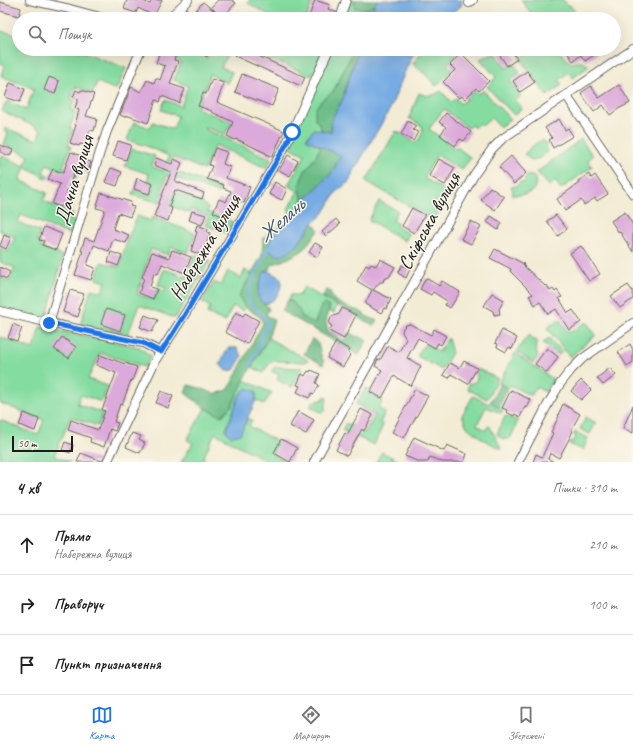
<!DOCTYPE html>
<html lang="uk">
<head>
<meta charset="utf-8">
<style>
	:root { --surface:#fff; --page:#f6f6f6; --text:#222; --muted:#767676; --line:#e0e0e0; --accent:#1a73e8 }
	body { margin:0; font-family:Caveat,sans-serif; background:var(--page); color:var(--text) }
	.scale { position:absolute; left:12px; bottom:10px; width:61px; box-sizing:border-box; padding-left:4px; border:2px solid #1c1c1c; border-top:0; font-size:11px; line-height:14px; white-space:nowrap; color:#1c1c1c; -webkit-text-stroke:3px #fbf7ec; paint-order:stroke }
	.stop { position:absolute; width:12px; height:12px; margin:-9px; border:3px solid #1a73e8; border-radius:50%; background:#fff }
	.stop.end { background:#1a73e8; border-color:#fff; box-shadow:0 1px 4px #0008 }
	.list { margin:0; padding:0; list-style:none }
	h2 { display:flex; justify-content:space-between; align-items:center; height:52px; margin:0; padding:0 16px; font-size:17px }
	h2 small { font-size:13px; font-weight:400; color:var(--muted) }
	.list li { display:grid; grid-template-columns:26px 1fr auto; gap:12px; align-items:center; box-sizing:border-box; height:60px; padding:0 16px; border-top:1px solid var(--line) }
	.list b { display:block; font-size:15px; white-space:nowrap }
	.list p { margin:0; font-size:13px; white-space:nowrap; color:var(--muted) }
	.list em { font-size:13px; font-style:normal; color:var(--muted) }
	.icon { flex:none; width:22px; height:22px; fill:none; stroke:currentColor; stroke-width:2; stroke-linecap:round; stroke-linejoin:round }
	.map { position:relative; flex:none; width:633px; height:462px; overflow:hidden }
	.search { position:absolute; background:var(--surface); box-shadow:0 4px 16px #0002; left:12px; right:12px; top:12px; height:44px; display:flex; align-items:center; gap:10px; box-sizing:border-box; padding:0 14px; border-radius:22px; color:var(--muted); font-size:15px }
	.sheet { height:232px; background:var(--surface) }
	nav { display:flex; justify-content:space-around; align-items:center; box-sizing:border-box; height:56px; border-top:1px solid var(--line); background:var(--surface); font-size:11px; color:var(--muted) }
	nav a { display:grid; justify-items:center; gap:2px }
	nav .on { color:var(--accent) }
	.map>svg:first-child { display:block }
	.green { fill:#84dca0; stroke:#507c5e }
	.forest { fill:#6bbc86; stroke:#446c51 }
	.water { fill:#76abe3; stroke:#496480 }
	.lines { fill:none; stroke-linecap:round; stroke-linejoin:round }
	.stream { stroke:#76abe3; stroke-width:2.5 }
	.building { fill:#dcaada }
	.minor-casing { stroke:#67655d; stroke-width:10 }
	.minor { stroke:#fff; stroke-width:8 }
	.route { stroke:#1a73e8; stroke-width:5 }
	.labels { text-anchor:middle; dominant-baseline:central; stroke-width:3; stroke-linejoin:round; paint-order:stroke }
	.street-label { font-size:20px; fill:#1c1c1c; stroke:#fbf7ec }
	.water-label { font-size:21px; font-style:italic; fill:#40556c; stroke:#fbf7ec }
</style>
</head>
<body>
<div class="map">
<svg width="633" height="462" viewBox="0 0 633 462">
	<rect width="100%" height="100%" fill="#fbf7ec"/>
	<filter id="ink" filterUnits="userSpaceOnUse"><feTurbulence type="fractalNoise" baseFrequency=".025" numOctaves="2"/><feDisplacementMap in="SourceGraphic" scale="8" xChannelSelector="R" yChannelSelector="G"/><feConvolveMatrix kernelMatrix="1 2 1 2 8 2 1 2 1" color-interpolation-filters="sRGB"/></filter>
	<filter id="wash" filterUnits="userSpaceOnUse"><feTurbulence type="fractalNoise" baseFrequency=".012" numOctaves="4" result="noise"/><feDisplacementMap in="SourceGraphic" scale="16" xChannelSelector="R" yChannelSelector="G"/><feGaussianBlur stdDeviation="0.9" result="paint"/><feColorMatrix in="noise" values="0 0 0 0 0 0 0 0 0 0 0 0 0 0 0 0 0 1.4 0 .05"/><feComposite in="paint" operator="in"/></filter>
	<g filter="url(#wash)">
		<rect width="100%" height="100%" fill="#f3ecd5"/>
		<path class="green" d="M249 0H313L306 19H268L270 16 248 3Z
			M349 0H354L356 8 369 9 375 4 367 19H343Z
			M521 0H563L568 6 570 5 580 19H535Z
			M0 31 19 35V49H75L126 68 117 88 114 89 97 82 93 93 75 87 71 99 75 100 71 110 76 112 70 128 73 129 68 145 71 146 63 167 77 173 76 178 47 164 43 172 48 175 46 179 36 172 25 167 20 180 47 193 43 201 73 214 70 220 75 222 71 235 21 215 18 222 40 232 37 241 41 243 40 247 63 256 46 319 0 307V277L9 281 15 268 0 262V248L8 252 15 237 0 231V155L24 166 29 156 4 144 8 133 4 131 5 128 37 140 41 130 21 120 2 111 7 101 26 110 34 89 1 76 4 65 0 63Z
			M181 49H199L197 52 207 59 214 49H231L221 67 232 72 227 83 210 74 197 108 250 130 244 143 237 140 240 134 228 128 225 135 206 127 205 129 272 159 266 168 215 145 204 170 173 157 169 169 220 188 218 193 167 175 161 195 173 199 175 192 202 202 208 208 207 212 233 222 227 233 205 225 208 216 191 209 189 213 158 201V202L132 195 134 190 150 195 153 183 147 181 149 174 125 166 132 149 155 156 151 166 163 171 169 156 144 145 127 140 134 122 150 128 153 122 173 129 178 116 161 110 165 100 181 106 188 86 174 80 181 62 175 59 177 55Z
			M246 49H324L312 76Z
			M332 49H352L350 58 333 92 321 101 319 124 322 130 314 129 306 139 321 146 315 158 305 171 299 185 302 196V202L287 221 273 235 270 231 278 228 290 213 288 209 298 191 288 185 305 155 288 146Z
			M424 49H463L447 65 452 70 436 86 426 75 413 64Z
			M524 49H559C561 55 567 60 572 63 581 61 582 61 589 66L573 78 569 72 559 80 562 85 547 96 520 58 527 53Z
			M495 52 506 68 514 64 520 73 510 80 521 96 516 100 522 108 514 115 487 87 496 77 480 59Z
			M475 90 479 94 483 90 510 119 500 127 491 118 482 126 479 123 474 128 472 125 468 128 444 109 429 129 456 149 457 147 471 158 461 170 437 155 424 178 446 191 455 174 458 176 434 221 366 181 396 131 416 143C420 137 424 133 422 126L409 118 419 93C427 97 434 96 441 91L451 102 456 98 461 104Z
			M581 139 593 156 588 160 592 167 561 189 555 181 549 186 537 172Z
			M543 140C553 152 543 159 531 160L524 154 535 144Z
			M528 175 535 177C539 194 525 195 512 195L513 191 511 187 517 186 520 182 523 183 525 180 526 177Z
			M379 201 398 211 393 220 398 224 396 226 409 234 405 241 369 220Z
			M137 216 151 221 152 217 195 233 188 253 171 247 168 255 151 249 141 279 142 280 137 294 154 300 158 289 165 292 166 288 158 285 164 269 186 277 194 255 210 261 175 318 139 305 128 334 80 325 91 289 102 292 106 282 96 279 101 262 119 267 127 241Z
			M245 270 252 274 239 296 245 307 243 311 233 306 225 322 207 313 210 307 202 302 214 282 221 285 228 271 241 278Z
			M304 287 337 306 334 313 329 311V307L317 317 315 323 311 322 302 317 299 310 293 302 288 300 291 295H296L299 296Z
			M559 319 569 333 586 322 596 335 570 357 547 328Z
			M40 327 139 347 151 356 145 367 100 353 88 379 108 386 102 402 81 395 77 404 103 413 98 426 71 417 54 456 71 462H20L9 457 7 462H0V420L38 435 44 420 0 403V337L33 349Z
			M530 335 531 338 533 340H536L538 342C535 346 535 351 538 356L533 363 517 352 524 340Z
			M268 338 308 360 306 362 274 361 268 365 263 373 252 367Z
			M448 338 452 353 442 370 417 356 425 344 439 352Z
			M549 338 562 352 559 355 543 343Z
			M515 353 553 379 546 392 536 387 531 396 510 385 508 388 499 383Z
			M275 367 303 368 292 387 277 380 279 375 271 371Z
			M478 369 498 379 487 399 467 389 469 384C475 382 476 382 477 376L476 374Z
			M244 380 272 393 264 404 256 400V391L240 394 226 430 240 434 248 418 252 420 249 426 278 442 272 454 287 462H269L215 433 203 458 208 462H181L193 443 187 440 205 408 222 416 231 407Z
			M366 388 371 391 370 393 383 400 379 409 385 412 380 423 383 425 374 445 342 430 346 423 365 433 375 415 356 404Z
			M325 396 327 397 325 410 323 413 310 406 312 402 322 400Z
			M473 396 489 404 491 401 495 406 499 407 503 410 501 413 486 407 477 425 486 430 489 425C493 433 498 440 501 449L484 440 467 427 462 415Z
			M505 416 518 421 511 437 508 439C503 439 500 438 497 434Z
			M586 417 596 423 590 434 580 429Z
			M575 432 588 438 583 450 569 444 571 441 573 442 576 436 574 435Z
			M382 452 399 461 401 462H376Z"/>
		<path class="forest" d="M354 0H377L375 4 369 9 355 8Z
			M352 49H357L355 61 345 90 343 99 332 118 331 132 322 130 319 124 315 120V109L321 101 333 92 350 58Z
			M321 146 341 156 331 174 302 202V196L299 185 305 171 315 158Z
			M313 223 319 230 302 251 289 258 271 265C270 270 268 271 264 272L261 302 265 304 269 309 266 315 274 320 268 338 244 380 231 407 221 416 205 408 185 393 188 385 200 388 215 394 228 390 263 323 260 317 245 307 239 296 262 255 263 239 270 231 273 235 269 243 296 247Z
			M326 290 330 291 333 298 341 304 352 309 360 311 366 316 377 321 374 326 323 297 324 294Z
			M288 300 293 302 299 310 302 317 311 322 315 323 321 306 325 304 330 307C327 317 325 320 328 331L344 341 349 333 353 334 355 337 358 336 367 340 359 355 282 311Z
			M312 339C321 344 318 347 321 355 321 357 323 359 324 361L323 365 304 354Z
			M500 384 508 388 499 407 495 406 491 401Z"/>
		<path class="water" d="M377 0H462L461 6 442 19H367Z
			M357 49H416L406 69 390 109 358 164 355 168 349 182 337 191 323 214 313 223 296 247 284 255 279 256 270 252 268 247 269 243 273 235 287 221 302 202 331 174 341 156 306 139 314 129 331 132 332 118 343 99 345 90 355 61Z
			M268 271 281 278C282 285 280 294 274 299 272 301 268 303 265 304 252 299 260 282 264 272Z
			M228 348H237L242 356 234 370 226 371 220 364Z
			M247 388 256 391V400L240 434 231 437 226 430 240 394Z"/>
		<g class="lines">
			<path class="stream" d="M250 366 268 324C266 315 255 311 250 303 243 292 263 256 270 245"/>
		</g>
		<g id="blocks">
			<path class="building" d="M127 0H140L150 4 152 0H162L154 16 138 8 136 13 124 9Z
				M218 0H232L236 3 222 18 211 7Z
				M315 0 330 5 328 9 336 12 335 19H308Z
				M0 2 21 8 19 16 0 11Z
				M203 2 214 11 207 19H197L192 15Z
				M187 9 193 15 189 19 182 13Z
				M146 49H178L174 60 178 61 170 84 185 89 179 103 162 96 160 102 156 100 148 123 126 115 125 117 120 115 131 87 141 92 147 80 154 83 156 78 160 80 165 66 156 63 159 54Z
				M195 49H212L207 57Z
				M238 49H243L305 77 301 86 235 56Z
				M507 49H510L517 59 507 66 499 54Z
				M565 49H603L585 61 581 55 573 61Z
				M461 53 489 81 479 91 476 88 465 99 461 96 459 98 443 82 455 70 450 65Z
				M527 71 535 82 520 92 513 81Z
				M242 74 279 89 272 106 235 92Z
				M49 77 59 81 55 94 44 90Z
				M212 79 224 83 217 102 284 131 272 157 266 154V153L236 139 235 140 227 136 233 122 212 112V111L198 106 203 93 206 94Z
				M10 83 25 89 20 102 5 97Z
				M619 85 630 103 618 109 610 115 603 105 594 112 581 93 591 86 599 98Z
				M76 90 80 92 81 90 94 94 86 116 97 119 94 131 90 130 84 145 80 144 79 146 70 143 76 125H75L79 110 75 108 78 99 73 97Z
				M446 113 471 132 464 141 460 139 455 146 440 135 446 127 439 122Z
				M559 119 565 130 568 128 573 136 553 148 549 140 552 138 545 128Z
				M408 121 416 126 413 130 418 132 413 141 401 134Z
				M118 141 131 145 126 160 113 156Z
				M0 145 13 150 10 156 0 152Z
				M215 148 227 152 223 164 230 167 226 178 250 187 244 203 237 200 228 219 213 212 219 199 226 202 231 191 223 188 224 185 207 179 212 166 209 165Z
				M71 152 81 156 80 157 82 159 91 162 88 172 79 169 78 171 76 170 66 192 70 194 65 208 52 204 60 184 48 179 53 169 63 173Z
				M288 155 298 161 290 176 279 170Z
				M511 156 526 173 514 184 499 167Z
				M156 158 172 164 174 159 182 163 175 181 204 193 202 199 175 190 169 206 172 208 168 221 154 216 171 172 154 165Z
				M439 159 455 168 445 185 429 176Z
				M111 168 122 172 117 186 105 182Z
				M589 174 591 178 595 175 608 194 597 201 595 198 584 205 581 200 565 211 557 199 579 183 578 181Z
				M137 178 153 184 149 194 134 189Z
				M275 182 287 189 282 200 269 194Z
				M490 187 504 197 495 210 481 200Z
				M101 193 131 202 130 206 134 207 130 217 118 213 113 229 129 235 126 243 113 239 109 251 94 245 87 265 95 268 91 280 75 275 83 251H81L85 238 94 241 105 210 96 208Z
				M412 208 425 215 414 233 402 226Z
				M192 211 206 215 202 225 189 220Z
				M625 212 633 225V252L620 232 619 233 611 221Z
				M556 215 567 229 558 236 547 221Z
				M491 216 502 223 498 230 487 222Z
				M336 219 340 224 326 236 322 232Z
				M471 221 481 227 471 244 461 239Z
				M197 225 208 229 207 232 210 233 202 255 191 251 197 232 195 231Z
				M44 227 62 234 56 250 42 245 44 241 39 240Z
				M4 235 11 238 6 249 0 246Z
				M315 243 323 247 317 257 309 252Z
				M581 246 600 274 589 281 570 253Z
				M495 249 524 264 523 265 545 286 547 285 550 291 553 289 555 292 557 290 562 297 559 298 568 313 573 310 581 322 569 330 556 309 548 314 540 302 535 305 529 296 533 294 510 271 511 269 490 258Z
				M172 250 191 257 185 273 162 264 158 274 154 273 150 287 157 289 153 299 139 293 144 278 142 277 152 252 169 258Z
				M111 252 122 256 118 266 108 262Z
				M380 259 395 267 389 277 384 279 383 282H380L373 290 391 299 386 309 384 308 381 313 365 304 372 290 357 281 366 265 369 267 371 264 376 266Z
				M402 265 410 269 406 278 398 273Z
				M0 267 10 272 7 279 0 276Z
				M426 278 439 286 442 281 460 292 450 308 445 305 447 301 433 292 431 295 420 289Z
				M628 285 633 292V299L620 308 611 296Z
				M70 290 84 294 78 309 80 310 78 317 63 312Z
				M492 293 504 300 499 309 500 314 494 315 493 311 484 306Z
				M342 308 356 315 344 339 329 331 332 326 329 324 331 317 339 314Z
				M106 309 125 315 120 331 101 324Z
				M236 312 243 316 245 313 259 321 247 344 225 332Z
				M145 315 158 320 152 332 140 327Z
				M13 324 22 328 17 341 8 338Z
				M410 324 431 335 434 329 446 336 441 345 438 343 435 348 418 338 407 358 421 366 411 386 394 376 382 398 370 392 382 370 375 366 378 359 380 360 388 346 399 352 406 339 402 332 403 328 406 325Z
				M502 330 517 338 512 349 509 347 506 352 497 347 498 344 495 343Z
				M62 337 76 347 69 358 54 349Z
				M336 342 350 350 348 353 350 355 343 367 327 358Z
				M630 344 633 350V362L627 366 618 352Z
				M547 348 558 357 547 373 535 364Z
				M100 355 125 364V363L137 367 132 381 131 380 122 405 120 404 114 422 118 423 115 431 110 429 104 447 90 442 91 438 68 430 71 420 98 430 105 411 102 410 116 373 96 365Z
				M464 361 477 368 468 384 451 374 449 378 443 375 450 363 459 368Z
				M610 368 616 375 603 385 597 378Z
				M311 370 320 374 316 383 319 385 314 394 312 393 309 398 297 392 300 386 297 385 302 374 305 376 308 371 310 372Z
				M581 380 591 390 581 400 571 391Z
				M415 389 428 396 404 438 392 432Z
				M511 390 531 400 527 408 525 407 520 417 515 414 514 416 506 412 507 410 502 408Z
				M161 391 173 396 168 408 156 403Z
				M563 404 580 414 571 430 573 431 568 441 559 458 550 453 548 459 554 462H533L536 454 542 457 553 433 551 432 559 416 558 415Z
				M633 405V433L623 428Z
				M361 409 373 415 364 431 362 429 347 456 336 450 345 433 347 435Z
				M298 411 314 420 306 434 290 426Z
				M24 413 39 419 35 431 19 425Z
				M132 433 141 436 139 440 145 443 140 453 126 447Z
				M414 437 444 451 447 445 467 454 464 462H442L430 457 428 462H419L405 456Z
				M281 439 297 448 290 462 274 453Z
				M65 442 73 445 70 453 62 450Z
				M81 453 102 461V462H77Z"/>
		</g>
	</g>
	<g filter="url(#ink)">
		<use href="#blocks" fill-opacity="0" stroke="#67655d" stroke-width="1"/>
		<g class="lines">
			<g class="minor-casing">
				<path id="minor" d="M30 0 70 9 107 19
					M469 3 473 0
					M168 19 188 0
					M340 19 346 0
					M566 95 633 194
					M0 311 49 323 143 343 161 352
					M49 323 100 152 107 131 141 49
					M107 462 156 359 185 314 286 145 329 49
					M314 462 474 175 492 149 502 139 633 49
					M518 462 548 404 560 384 571 370 582 359 633 323"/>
			</g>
			<use href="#minor" class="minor"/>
		</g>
	</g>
	<g class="lines" filter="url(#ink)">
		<path class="route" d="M49 323 143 343 161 352 185 314 286 145 292 132"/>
	</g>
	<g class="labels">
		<g class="street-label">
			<text transform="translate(74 180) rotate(-73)">Дачна вулиця</text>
			<text transform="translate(429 221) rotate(-61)">Скіфська вулиця</text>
			<text transform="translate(205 247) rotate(-59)">Набережна вулиця</text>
		</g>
		<g class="water-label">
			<text transform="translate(281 220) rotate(-42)">Желань</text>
		</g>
	</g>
</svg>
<div class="scale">50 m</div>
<div class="stop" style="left:292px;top:132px"></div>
<div class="stop end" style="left:49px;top:323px"></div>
<div class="search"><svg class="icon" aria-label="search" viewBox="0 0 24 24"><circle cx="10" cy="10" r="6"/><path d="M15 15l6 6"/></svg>Пошук</div>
</div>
<section class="sheet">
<h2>4 хв<small>Пішки · 310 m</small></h2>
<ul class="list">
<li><svg class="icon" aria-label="ahead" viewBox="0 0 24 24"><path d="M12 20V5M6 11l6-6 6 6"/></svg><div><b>Прямо</b><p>Набережна вулиця</p></div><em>210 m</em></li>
<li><svg class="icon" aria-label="right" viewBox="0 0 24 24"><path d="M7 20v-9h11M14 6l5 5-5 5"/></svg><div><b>Праворуч</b></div><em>100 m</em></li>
<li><svg class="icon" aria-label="arrive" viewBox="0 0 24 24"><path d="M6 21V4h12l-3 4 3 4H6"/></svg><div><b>Пункт призначення</b></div></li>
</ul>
</section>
<nav>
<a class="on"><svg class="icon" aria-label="map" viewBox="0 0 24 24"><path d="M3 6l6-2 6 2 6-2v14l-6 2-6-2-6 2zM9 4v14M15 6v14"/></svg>Карта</a>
<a><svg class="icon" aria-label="directions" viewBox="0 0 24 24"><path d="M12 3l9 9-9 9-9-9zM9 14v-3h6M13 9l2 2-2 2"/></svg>Маршрут</a>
<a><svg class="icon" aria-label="saved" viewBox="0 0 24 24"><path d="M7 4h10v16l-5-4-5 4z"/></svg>Збережені</a>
</nav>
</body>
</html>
